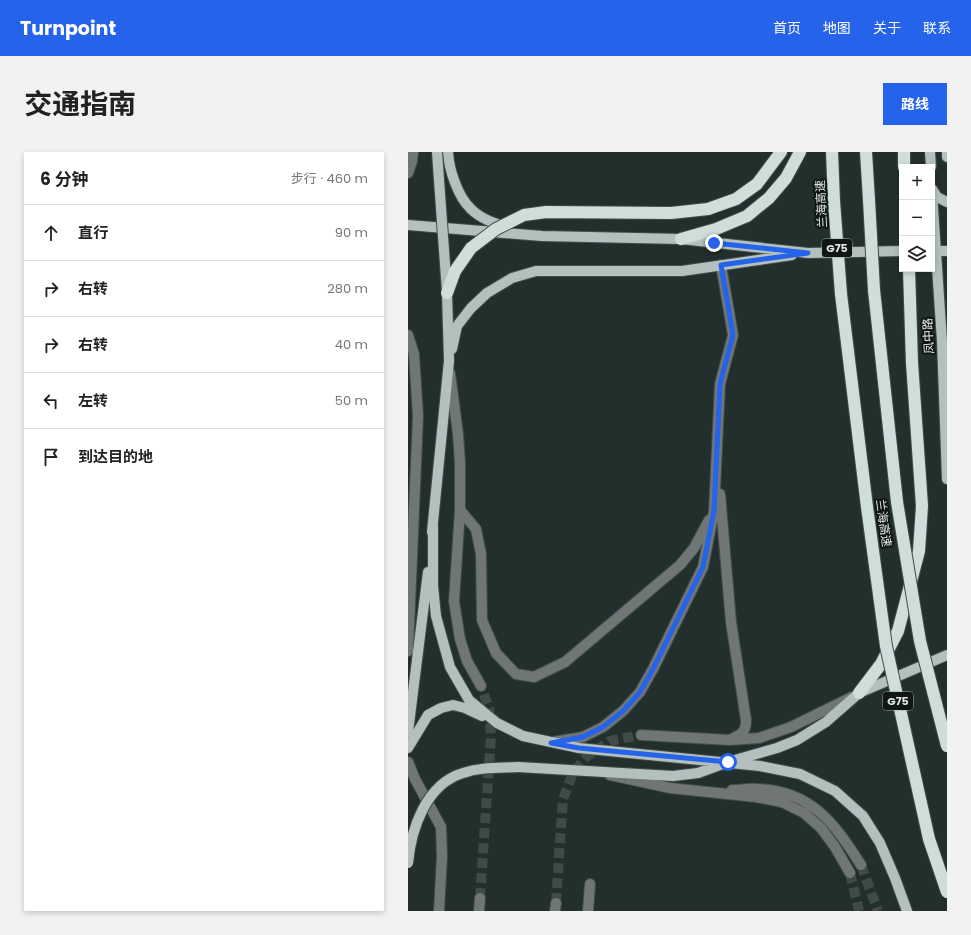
<!DOCTYPE html>
<html lang="zh">
<head>
<meta charset="utf-8">
<style>
	:root { --surface:#fff; --page:#f2f2f2; --text:#222; --muted:#767676; --line:#e0e0e0; --accent:#2563eb }
	body { margin:0; font-family:Poppins,"Noto Sans SC",sans-serif; background:var(--page); color:var(--text) }
	.controls { position:absolute; right:12px; top:12px; display:grid; overflow:hidden; border-radius:0px; box-shadow:0 2px 6px #0003 }
	.controls button { width:36px; height:36px; display:grid; place-items:center; padding:0; border:0; border-bottom:1px solid var(--line); background:var(--surface); color:var(--text); font:20px sans-serif }
	.stop { position:absolute; width:12px; height:12px; margin:-9px; border:3px solid #2563eb; border-radius:50%; background:#fff }
	.stop.end { background:#2563eb; border-color:#fff; box-shadow:0 1px 4px #0008 }
	.list { margin:0; padding:0; list-style:none }
	h2 { display:flex; justify-content:space-between; align-items:center; height:52px; margin:0; padding:0 16px; font-size:17px }
	h2 small { font-size:13px; font-weight:400; color:var(--muted) }
	.list li { display:grid; grid-template-columns:26px 1fr auto; gap:12px; align-items:center; box-sizing:border-box; height:56px; padding:0 16px; border-top:1px solid var(--line) }
	.list b { display:block; font-size:15px; white-space:nowrap }
	.list em { font-size:13px; font-style:normal; color:var(--muted) }
	.icon { flex:none; width:22px; height:22px; fill:none; stroke:currentColor; stroke-width:2; stroke-linecap:round; stroke-linejoin:round }
	.map { position:relative; flex:none; width:539px; height:759px; overflow:hidden; border-radius:0px }
	header { display:flex; align-items:center; gap:24px; box-sizing:border-box; height:56px; padding:0 20px; background:var(--accent); color:#fff }
	header strong { font-size:19px }
	nav { display:flex; gap:22px; margin-inline-start:auto; font-size:14px }
	.intro { display:flex; align-items:center; justify-content:space-between; box-sizing:border-box; height:96px; padding:0 24px }
	h1 { margin:0; font-size:28px }
	.button { padding:10px 18px; border-radius:0px; background:var(--accent); color:#fff; font-size:14px; font-weight:700 }
	main { display:flex; gap:24px; padding:0 24px }
	aside { flex:1; background:var(--surface); border-radius:0px; box-shadow:0 2px 6px #0003 }
	.map>svg:first-child { display:block }
	.lines { fill:none; stroke-linecap:round; stroke-linejoin:round }
	.minor-tunnel { stroke:#404b49; stroke-width:10; stroke-dasharray:10 5; stroke-linecap:butt }
	.minor-casing { stroke:#414d4b; stroke-width:12 }
	.major-casing { stroke:#414d4b; stroke-width:12 }
	.highway-casing { stroke:#414d4b; stroke-width:14 }
	.minor { stroke:#707675; stroke-width:10 }
	.major { stroke:#b4c0be; stroke-width:10 }
	.highway { stroke:#cfdedb; stroke-width:12 }
	.major-bridge-casing { stroke:#414d4b; stroke-width:12; stroke-linecap:butt }
	.highway-bridge-casing { stroke:#414d4b; stroke-width:14; stroke-linecap:butt }
	.major-bridge { stroke:#b4c0be; stroke-width:10 }
	.highway-bridge { stroke:#cfdedb; stroke-width:12 }
	.route { stroke:#2563eb; stroke-width:5 }
	.labels { text-anchor:middle; dominant-baseline:central; stroke-width:4; stroke-linejoin:round; paint-order:stroke }
	.shield { fill:#101615; stroke:#a2a9a8; stroke-width:1 }
	.shield-label { font-size:11px; font-weight:bold; fill:#e1e8e7 }
	.street-label { font-size:12px; fill:#e1e8e7; stroke:#101615 }
</style>
</head>
<body>
<header>
<strong>Turnpoint</strong>
<nav><a>首页</a><a>地图</a><a>关于</a><a>联系</a></nav>
</header>
<div class="intro"><h1>交通指南</h1><a class="button">路线</a></div>
<main>
<aside>
<h2>6 分钟<small>步行 · 460 m</small></h2>
<ul class="list">
<li><svg class="icon" aria-label="ahead" viewBox="0 0 24 24"><path d="M12 20V5M6 11l6-6 6 6"/></svg><div><b>直行</b></div><em>90 m</em></li>
<li><svg class="icon" aria-label="right" viewBox="0 0 24 24"><path d="M7 20v-9h11M14 6l5 5-5 5"/></svg><div><b>右转</b></div><em>280 m</em></li>
<li><svg class="icon" aria-label="right" viewBox="0 0 24 24"><path d="M7 20v-9h11M14 6l5 5-5 5"/></svg><div><b>右转</b></div><em>40 m</em></li>
<li><svg class="icon" aria-label="left" viewBox="0 0 24 24"><path d="M17 20v-9H6M10 6l-5 5 5 5"/></svg><div><b>左转</b></div><em>50 m</em></li>
<li><svg class="icon" aria-label="arrive" viewBox="0 0 24 24"><path d="M6 21V4h12l-3 4 3 4H6"/></svg><div><b>到达目的地</b></div></li>
</ul>
</aside>
<div class="map">
<svg width="539" height="759" viewBox="0 0 539 759">
	<rect width="100%" height="100%" fill="#232f2d"/>
	<g class="lines">
		<path class="minor-tunnel" d="M453 713 470 759
			M442 721 451 759
			M72 746 83 584 81 557 73 534
			M148 751 155 647 165 621 178 605 202 589 233 583"/>
		<g class="minor-casing">
			<path id="minor" d="M0 21 4 9 5 0
				M0 183 6 202 10 264 0 499
				M42 221 50 282 52 311V358L46 449 52 487 59 509 73 534
				M312 342 323 470 338 568C338 581 333 582 322 588
				M52 358 68 377 73 402 74 468 88 501 108 522 126 525 157 510 272 413 286 396 301 368
				M233 583 322 588 351 586 383 575 444 545
				M145 590 175 585 195 575 215 559 232 540 245 517 295 415 306 359 312 232 325 183 313 113
				M0 610 7 627 33 675 34 704 31 759
				M202 623 262 636 348 645 374 650 396 661 413 676 427 695 442 721
				M324 638C332 638 341 636 349 637 403 638 427 672 453 713
				M71 759 72 746
				M147 759 148 751
				M180 759 182 732"/>
		</g>
		<g class="major-casing">
			<path id="major" d="M40 0C41 18 50 45 63 57 73 67 86 71 99 75
				M522 0 523 15
				M539 0V5
				M524 37 529 45 539 50
				M524 41 534 189 539 327
				M0 73 134 84 273 87 400 101 494 99
				M524 99H539
				M44 197 49 174 63 156 79 141 104 126 128 119H274L384 103
				M25 374V434L28 464 42 515 61 548 89 571 115 584 171 596 352 614 392 622 427 639 455 664 472 691 487 726 499 759
				M24 380 41 209 39 141
				M0 580 20 420
				M0 596 20 563 33 556 45 553 57 556 74 564
				M110 615 265 624 290 621 320 610 369 596 389 588 418 570 451 541 539 503"/>
		</g>
		<g class="highway-casing">
			<path id="highway" d="M424 0 426 49
				M458 0 461 48
				M496 0V15
				M328 47 349 32 373 0
				M273 87 308 77 339 64 361 46 378 26 392 0
				M466 138 489 350
				M433 142 459 355
				M451 541 473 512 490 479 511 399 514 354 504 211 501 117"/>
		</g>
		<use href="#minor" class="minor"/>
		<use href="#major" class="major"/>
		<use href="#highway" class="highway"/>
		<g class="major-bridge-casing">
			<path id="major-bridge" d="M29 0 39 140
				M0 711C3 677 18 632 55 621 73 615 91 616 110 615"/>
		</g>
		<g class="highway-bridge-casing">
			<path id="highway-bridge" d="M461 48 466 138
				M426 49 433 142
				M39 141 47 119 63 96 88 77 116 63 138 60 263 61 300 57 328 47
				M489 350 512 489 539 594
				M459 355 478 494 521 687 539 740"/>
		</g>
		<use href="#major-bridge" class="major-bridge"/>
		<use href="#highway-bridge" class="highway-bridge"/>
	</g>
	<g class="lines">
		<path class="route" d="M306 91 400 101 313 113 325 183 312 232 306 359 295 415 245 517 232 540 215 559 195 575 175 585 143 591 171 596 320 610"/>
	</g>
	<g class="labels">
		<g class="shield">
			<rect x="414" y="87" width="30" height="18" rx="3"/>
			<rect x="475" y="540" width="30" height="18" rx="3"/>
		</g>
		<g class="shield-label">
			<text x="429" y="96">G75</text>
			<text x="490" y="549">G75</text>
		</g>
		<g class="street-label">
			<text transform="translate(413 52) rotate(-93)">兰海高速</text>
			<text transform="translate(520 184) rotate(-93)">凤中路</text>
			<text transform="translate(476 371) rotate(82)">兰海高速</text>
		</g>
	</g>
</svg>
<div class="controls">
<button>+</button>
<button>−</button>
<button><svg class="icon" aria-label="layers" viewBox="0 0 24 24"><path d="M12 4l9 5-9 5-9-5zM3 14l9 5 9-5"/></svg></button>
</div>
<div class="stop" style="left:320px;top:610px"></div>
<div class="stop end" style="left:306px;top:91px"></div>
</div>
</main>
</body>
</html>
